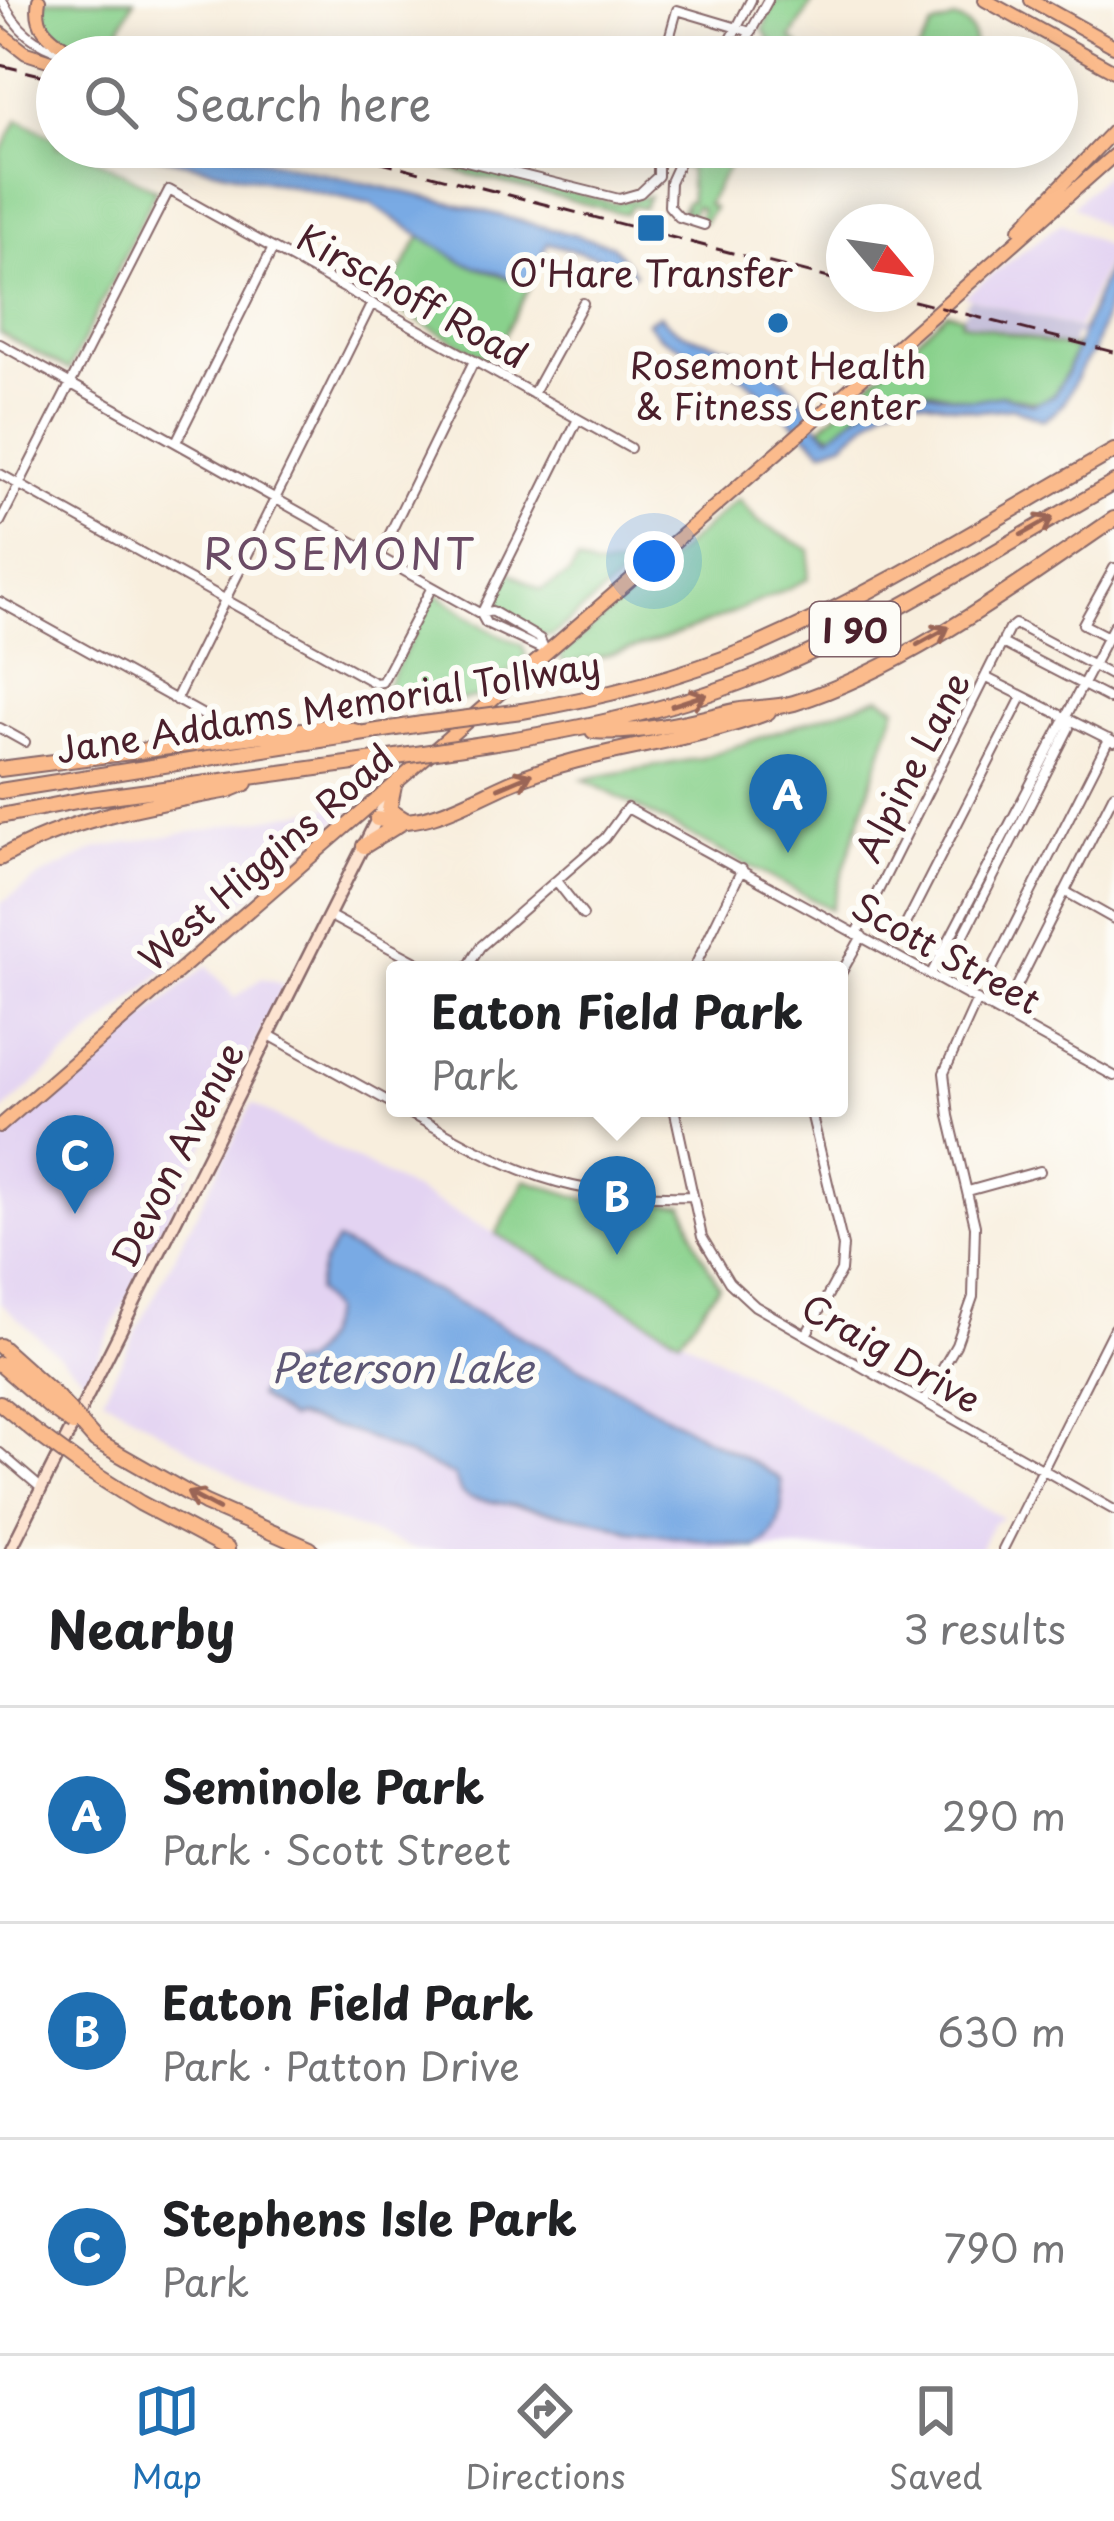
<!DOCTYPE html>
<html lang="en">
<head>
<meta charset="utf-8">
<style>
	:root { --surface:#fff; --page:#f6f6f6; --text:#202124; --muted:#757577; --line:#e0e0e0; --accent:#1f6fb2 }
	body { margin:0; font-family:"Playpen Sans",sans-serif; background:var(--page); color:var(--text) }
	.compass { position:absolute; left:826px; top:204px; width:108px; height:108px; border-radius:50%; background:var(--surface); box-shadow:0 6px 30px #0003; rotate:119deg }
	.you { position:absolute; left:654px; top:561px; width:42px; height:42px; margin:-30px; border:9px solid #fff; border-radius:50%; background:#1a73e8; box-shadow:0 0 0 18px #1a73e833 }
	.badge { display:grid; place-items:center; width:78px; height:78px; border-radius:50%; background:var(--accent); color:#fff; font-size:39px; font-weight:700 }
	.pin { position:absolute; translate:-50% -99px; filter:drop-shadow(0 3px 6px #0008) }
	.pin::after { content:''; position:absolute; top:63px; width:42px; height:36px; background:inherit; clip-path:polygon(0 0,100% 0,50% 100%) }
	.popup { position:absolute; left:386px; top:961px; width:462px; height:156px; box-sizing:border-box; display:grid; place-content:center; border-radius:12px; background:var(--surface); filter:drop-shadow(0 3px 9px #0005); font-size:39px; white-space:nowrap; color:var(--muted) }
	.popup b { font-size:45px; color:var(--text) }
	.popup::after { content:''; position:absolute; left:50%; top:100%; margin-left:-24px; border:24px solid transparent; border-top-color:var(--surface) }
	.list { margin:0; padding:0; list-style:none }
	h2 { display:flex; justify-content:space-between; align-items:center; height:156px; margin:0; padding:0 48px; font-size:51px }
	h2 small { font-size:39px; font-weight:400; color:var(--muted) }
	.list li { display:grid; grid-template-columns:78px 1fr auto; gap:36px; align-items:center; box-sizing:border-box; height:216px; padding:0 48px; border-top:3px solid var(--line) }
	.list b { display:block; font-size:45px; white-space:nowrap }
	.list p { margin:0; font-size:39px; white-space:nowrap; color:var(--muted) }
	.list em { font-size:39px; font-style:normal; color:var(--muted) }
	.icon { flex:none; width:66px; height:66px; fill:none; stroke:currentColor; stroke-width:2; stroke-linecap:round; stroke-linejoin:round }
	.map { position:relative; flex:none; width:1114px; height:1549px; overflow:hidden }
	.search { position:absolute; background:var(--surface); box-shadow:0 6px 30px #0003; left:36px; right:36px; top:36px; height:132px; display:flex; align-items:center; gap:30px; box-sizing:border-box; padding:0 42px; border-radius:66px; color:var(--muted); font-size:45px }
	.sheet { height:804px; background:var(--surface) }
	nav { display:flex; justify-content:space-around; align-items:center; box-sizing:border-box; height:168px; border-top:3px solid var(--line); background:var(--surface); font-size:33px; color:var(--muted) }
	nav a { display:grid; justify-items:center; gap:6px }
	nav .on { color:var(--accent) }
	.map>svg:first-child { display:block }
	.built { fill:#e3d3f2 }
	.industrial { fill:#c6c0da }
	.green { fill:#89d18c; stroke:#6a785c; stroke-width:3 }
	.water { fill:#79aae4; stroke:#626488; stroke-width:3 }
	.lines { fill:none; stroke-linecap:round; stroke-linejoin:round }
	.street-casing { stroke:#876769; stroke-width:12 }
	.secondary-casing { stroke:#876769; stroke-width:15 }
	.primary-casing { stroke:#876769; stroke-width:16 }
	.highway-casing { stroke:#876769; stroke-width:18 }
	.street { stroke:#fff; stroke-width:8 }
	.secondary { stroke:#fde4d1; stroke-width:10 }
	.primary { stroke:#fbbb8c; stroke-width:12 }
	.highway { stroke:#fbbb8c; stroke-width:14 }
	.rail { stroke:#4a1f2b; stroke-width:3; stroke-dasharray:18 9; stroke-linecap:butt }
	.highway-bridge-casing { stroke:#876769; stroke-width:18; stroke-linecap:butt }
	.highway-bridge { stroke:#fbbb8c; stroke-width:14 }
	.oneway { stroke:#9a6557 }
	.poi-dot { fill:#1f6fb2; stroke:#fdfcf7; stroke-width:4.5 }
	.labels { text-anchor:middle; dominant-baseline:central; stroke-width:12; stroke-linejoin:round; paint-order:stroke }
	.shield { fill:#fdfcf7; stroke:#806168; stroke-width:3 }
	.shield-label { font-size:33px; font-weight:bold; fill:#4a1f2b }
	.poi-label { font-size:36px; fill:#4a1f2b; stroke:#fdfcf7 }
	.street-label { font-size:36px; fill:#4a1f2b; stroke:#fdfcf7 }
	.water-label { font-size:39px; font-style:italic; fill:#5d5775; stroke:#fdfcf7 }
	.quarter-label { font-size:42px; letter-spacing:3px; fill:#6b4b65; stroke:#fdfcf7 }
</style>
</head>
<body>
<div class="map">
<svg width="1114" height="1549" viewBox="0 0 1114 1549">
	<rect width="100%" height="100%" fill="#fdfcf7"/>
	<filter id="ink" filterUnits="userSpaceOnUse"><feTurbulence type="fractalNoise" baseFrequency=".00833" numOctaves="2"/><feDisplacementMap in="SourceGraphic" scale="24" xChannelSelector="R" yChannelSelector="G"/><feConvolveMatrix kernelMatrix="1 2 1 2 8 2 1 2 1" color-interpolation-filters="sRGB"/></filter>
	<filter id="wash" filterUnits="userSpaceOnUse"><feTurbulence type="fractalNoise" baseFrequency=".004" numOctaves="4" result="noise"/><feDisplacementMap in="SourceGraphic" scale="48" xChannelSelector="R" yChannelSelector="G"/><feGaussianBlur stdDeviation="2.7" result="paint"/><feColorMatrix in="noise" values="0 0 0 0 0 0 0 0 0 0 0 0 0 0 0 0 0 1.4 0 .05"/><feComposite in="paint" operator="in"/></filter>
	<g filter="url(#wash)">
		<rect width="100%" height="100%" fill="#f8eedd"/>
		<path class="built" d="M1114 165V234L1073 206Z
			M1061 223 1112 249 1078 328 964 296Z
			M359 802 0 1113V904L41 876 99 848Z
			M207 965 235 998 262 978 285 985 86 1380 0 1302V1141Z
			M252 1104 496 1234 1003 1518 993 1523 980 1549H416L270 1497 103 1397Z"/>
		<path class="industrial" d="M970 298 1082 330 1080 335 1074 334 1071 348 960 321 968 306 964 305Z"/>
		<path class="green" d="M45 0H134L112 44 102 52C72 46 36 38 45 0Z
			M775 0H821L813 1 791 39 799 44 795 50 773 44 763 30Z
			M954 19C974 25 978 39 970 57H915L932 27Z
			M18 119 57 139V147H73L156 190 69 370 0 333V154Z
			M693 147H739L707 204 714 208 704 222 698 220 702 209 696 206 690 217 684 214 686 208 681 210 686 201H691L689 168H682Z
			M408 150 613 203 649 196 643 208 631 206 626 214 405 158Z
			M421 235 462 262 530 286 491 361 384 302Z
			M947 312 962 316 961 322 1070 348 1077 345 1061 385 1053 396 1040 403 1002 395 973 400 914 387 899 390 861 409 833 435 820 428Z
			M738 499 759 522 810 550 808 579C730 616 651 649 566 664L559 657Z
			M577 561 594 568 621 566 628 572 552 636 540 635 493 606 492 601 508 571 541 590 569 575Z
			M435 593 486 628 522 645 526 654 524 660 481 697 437 704 422 690 381 696Z
			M880 697 896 707 831 909 583 779 701 758Z
			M525 1180 591 1201 684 1205 698 1247 719 1286 680 1339 496 1234Z"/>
		<path class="water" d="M115 147H207L456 204 612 245 635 273 623 279 616 262 548 243 527 283 462 262 371 204Z
			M1114 251V286L1093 352C1072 373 1072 407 1043 420L1014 408 977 411 910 397 886 406 843 443 823 450 745 378 659 336 647 322 660 315C680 342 725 340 752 357 770 368 790 383 802 399 812 413 814 426 830 436L881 396 906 388 973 400 1002 395 1033 404 1053 396 1067 372Z
			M337 1241C456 1303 577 1363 693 1431 722 1448 754 1460 781 1480 784 1505 781 1538 755 1548L629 1531 601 1521 470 1498 461 1493 454 1476 358 1434 296 1417 289 1419 258 1396C271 1372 274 1363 302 1363 319 1349 326 1332 331 1311L316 1291 322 1265Z"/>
	</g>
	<g filter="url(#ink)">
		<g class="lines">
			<g class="street-casing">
				<path id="street" d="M2 0C16 30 35 45 67 54
					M664 57 677 10 751 32
					M722 57 751 0
					M737 57 768 0
					M410 147 619 199 640 193 658 176V147
					M686 147 670 182 669 206 679 217 704 225
					M0 344 481 614 486 623 546 651
					M533 394 583 303
					M176 442 273 248
					M0 474 375 683 382 682 432 587
					M0 522 169 190 630 448
					M379 556 474 361
					M0 602 207 717
					M483 613 492 611 540 639 544 648
					M481 614 578 419
					M1108 637 1083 624 1114 568
					M1002 643 1114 701
					M985 677 1114 742
					M1022 697 902 932 986 981 1109 739
					M176 699 372 303
					M0 728 25 742
					M557 882 583 915
					M1066 892 1114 919
					M330 916 431 970
					M857 933 1009 629 1015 624 1114 677
					M466 970 480 947 605 838 627 808 1114 1076
					M693 970 742 869
					M931 974 1114 625
					M839 977 862 936
					M941 980 1069 728 1067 719
					M1003 1014 1114 794
					M269 1035 395 1105
					M400 1108C510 1169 561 1199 691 1196
					M674 1108 702 1237 729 1282 755 1306 1114 1510
					M968 1191 1040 1171
					M806 1335 841 1271 843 1246 810 1108
					M924 1401 956 1345 973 1297 975 1226 949 1116 944 1073 977 1000
					M0 1453 41 1488
					M1003 1549 1114 1328"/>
			</g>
			<g class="secondary-casing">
				<path id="secondary" d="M11 1549 387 799"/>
			</g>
			<g class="primary-casing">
				<path id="primary" d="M39 0C33 33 56 40 78 57
					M985 0 1114 71
					M1031 0 1114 46
					M0 33 26 53 57 63
					M1020 229 1114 130
					M0 1126 801 432 1114 155"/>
			</g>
			<g class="highway-casing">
				<path id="highway" d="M522 711C600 698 678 678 751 648 877 594 995 518 1114 451
					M593 731C639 734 685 723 730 712 750 707 773 709 794 703 904 669 1019 584 1114 519
					M483 744C584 729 682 708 776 668 893 618 1003 545 1114 483
					M0 769 333 726 358 732
					M394 786 389 810 405 820
					M0 791 422 724
					M0 816 82 800 383 759
					M377 819C423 830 468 801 509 783 592 747 684 745 768 712
					M364 846 401 823
					M0 858C72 817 148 805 229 790L246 783
					M0 1346 57 1397
					M0 1364 51 1408
					M0 1403 38 1434
					M96 1441 205 1503 310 1549
					M83 1467 140 1503 227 1549"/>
			</g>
			<use href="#street" class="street"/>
			<use href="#secondary" class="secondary"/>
			<use href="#primary" class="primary"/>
			<use href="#highway" class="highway"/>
			<path class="rail" d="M0 65 57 79
				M324 147 844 282
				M887 294 1114 352"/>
			<g class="highway-bridge-casing">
				<path id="highway-bridge" d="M422 724 522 711
					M383 759 483 744
					M57 1397 96 1441
					M51 1408 73 1424
					M38 1434 83 1467"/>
			</g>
			<use href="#highway-bridge" class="highway-bridge"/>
		</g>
		<defs><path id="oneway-shaft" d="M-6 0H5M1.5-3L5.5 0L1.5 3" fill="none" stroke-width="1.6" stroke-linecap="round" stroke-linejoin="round" transform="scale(3)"/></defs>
		<g class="oneway">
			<use href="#oneway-shaft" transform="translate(1037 526) rotate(-29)"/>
			<use href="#oneway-shaft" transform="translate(933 636) rotate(-29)"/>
			<use href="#oneway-shaft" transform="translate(689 700) rotate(-18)"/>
			<use href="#oneway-shaft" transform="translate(515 781) rotate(-23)"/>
			<use href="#oneway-shaft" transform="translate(203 1501) rotate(-152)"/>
		</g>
	</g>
	<g class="poi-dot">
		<rect x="636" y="213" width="30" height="30" rx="6"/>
		<circle cx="778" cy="323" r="12"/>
	</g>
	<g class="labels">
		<rect class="shield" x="810" y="602" width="90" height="54" rx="9"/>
		<g class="shield-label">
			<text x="855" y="629">I 90</text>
		</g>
		<g class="poi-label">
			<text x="651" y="272">O'Hare Transfer</text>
			<text x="778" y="364">Rosemont Health<tspan x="778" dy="41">&amp; Fitness Center</tspan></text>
		</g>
		<g class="street-label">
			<text transform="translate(413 295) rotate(29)">Kirschoff Road</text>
			<text transform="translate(328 706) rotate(-9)">Jane Addams Memorial Tollway</text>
			<text transform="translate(911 766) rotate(-63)">Alpine Lane</text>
			<text transform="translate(265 857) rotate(-41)">West Higgins Road</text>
			<text transform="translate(947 952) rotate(29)">Scott Street</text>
			<text transform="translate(176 1154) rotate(-63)">Devon Avenue</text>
			<text transform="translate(892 1352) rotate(30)">Craig Drive</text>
		</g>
		<g class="water-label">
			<text x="402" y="1366">Peterson Lake</text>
		</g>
		<g class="quarter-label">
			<text x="340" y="552">ROSEMONT</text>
		</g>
	</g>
</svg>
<svg class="compass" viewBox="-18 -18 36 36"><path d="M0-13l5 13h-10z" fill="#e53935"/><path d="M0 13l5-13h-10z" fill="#757577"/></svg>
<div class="you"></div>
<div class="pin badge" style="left:788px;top:853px">A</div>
<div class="pin badge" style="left:617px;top:1255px">B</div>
<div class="popup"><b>Eaton Field Park</b>Park</div>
<div class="pin badge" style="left:75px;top:1214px">C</div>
<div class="search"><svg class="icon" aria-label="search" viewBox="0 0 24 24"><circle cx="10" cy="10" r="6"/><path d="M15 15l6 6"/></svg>Search here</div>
</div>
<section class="sheet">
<h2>Nearby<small>3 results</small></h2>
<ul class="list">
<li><span class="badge">A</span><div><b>Seminole Park</b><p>Park · Scott Street</p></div><em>290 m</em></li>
<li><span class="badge">B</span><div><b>Eaton Field Park</b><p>Park · Patton Drive</p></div><em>630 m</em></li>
<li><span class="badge">C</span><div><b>Stephens Isle Park</b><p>Park</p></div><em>790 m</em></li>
</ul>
</section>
<nav>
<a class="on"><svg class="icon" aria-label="map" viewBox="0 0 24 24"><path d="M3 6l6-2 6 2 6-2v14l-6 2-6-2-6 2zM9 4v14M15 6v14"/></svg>Map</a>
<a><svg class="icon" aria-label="directions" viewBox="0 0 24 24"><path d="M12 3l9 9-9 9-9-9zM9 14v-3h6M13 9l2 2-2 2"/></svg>Directions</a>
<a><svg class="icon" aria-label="saved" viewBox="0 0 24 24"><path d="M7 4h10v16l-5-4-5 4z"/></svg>Saved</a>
</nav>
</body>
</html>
